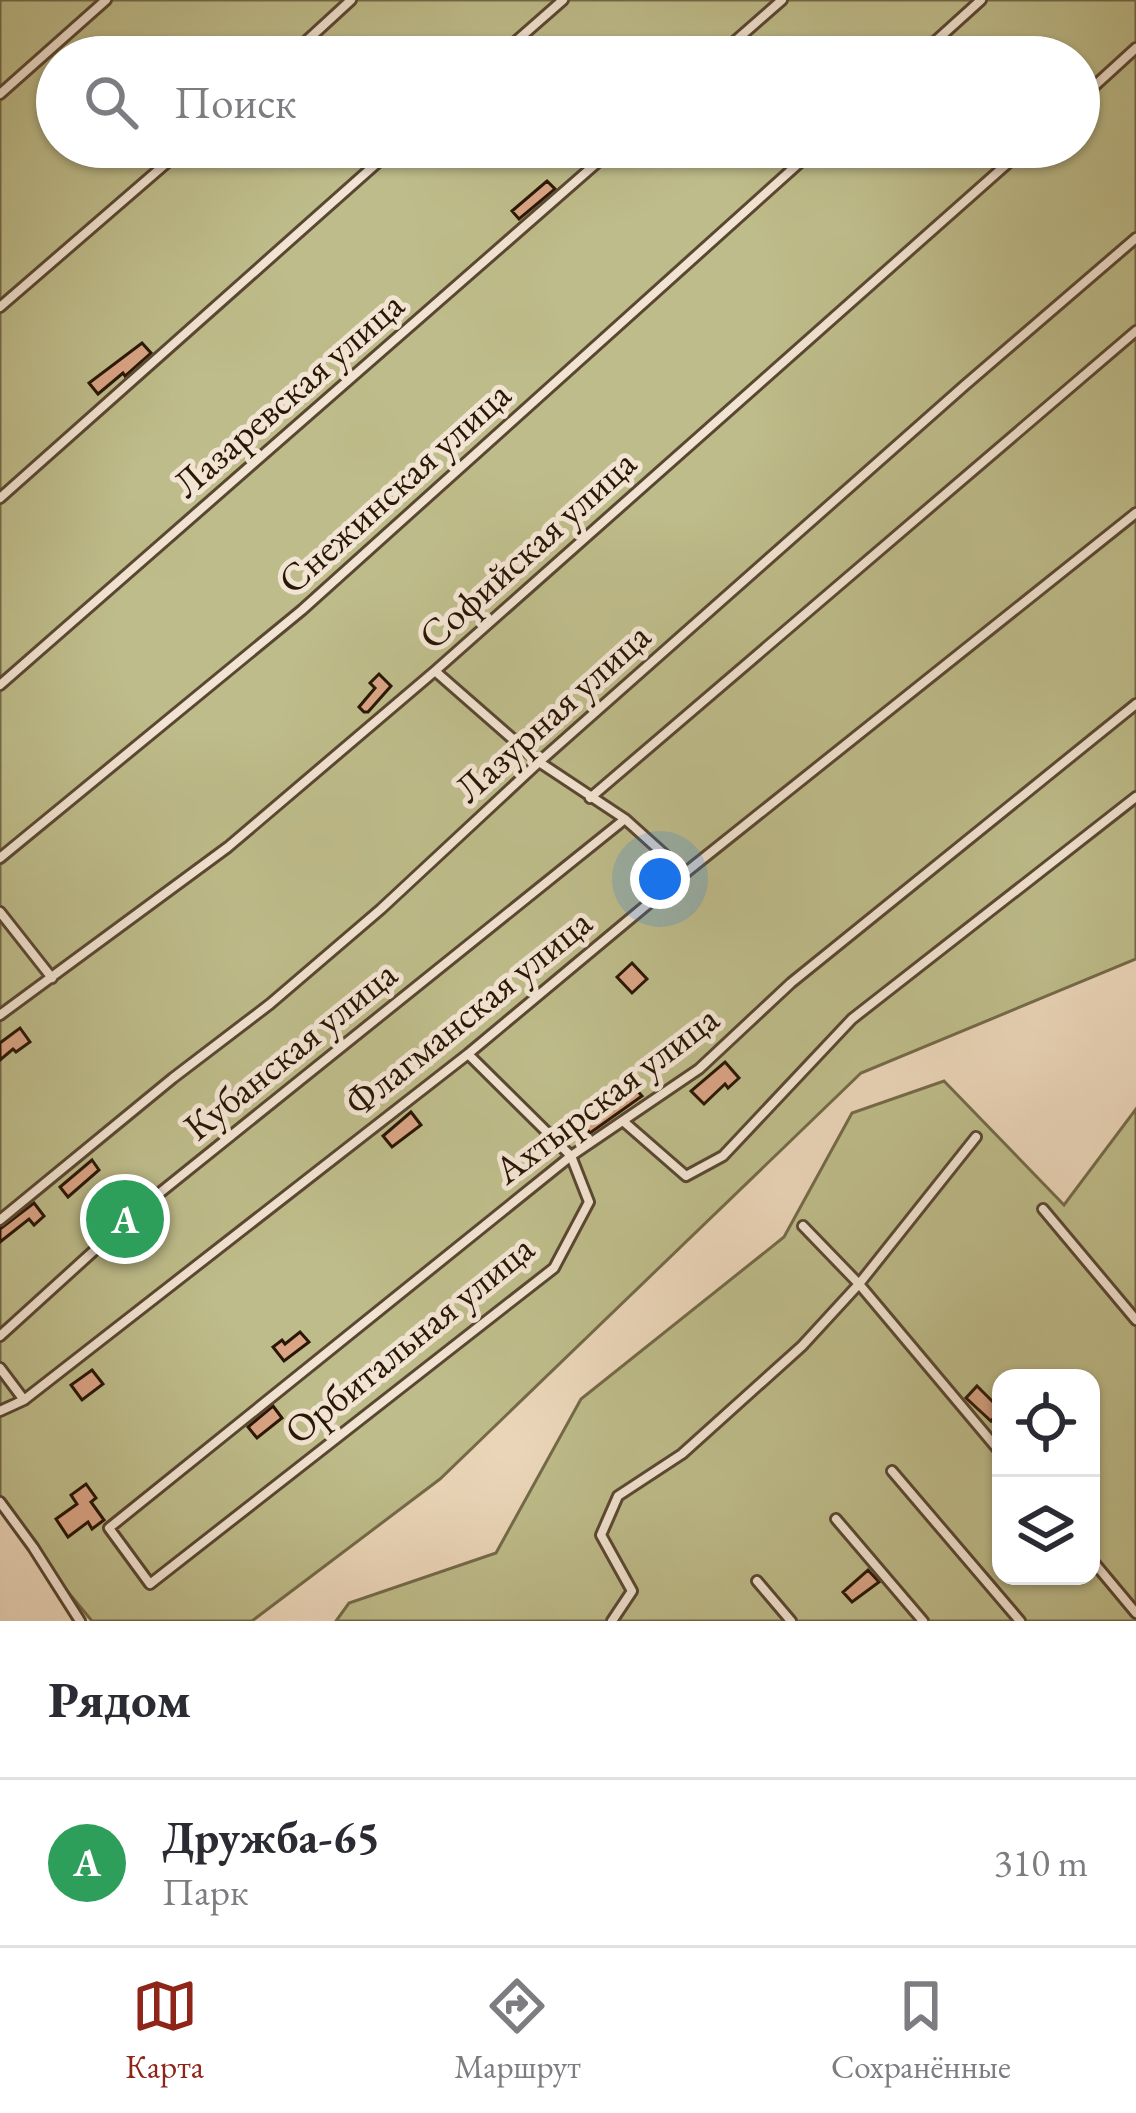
<!DOCTYPE html>
<html lang="ru">
<head>
<meta charset="utf-8">
<style>
	:root { --surface:#fff; --page:#f2f2f3; --text:#2b2b33; --muted:#7c7c81; --line:#e1e1e2; --accent:#8f2418 }
	body { margin:0; font-family:"EB Garamond",serif; background:var(--page); color:var(--text) }
	.controls { position:absolute; right:36px; bottom:36px; display:grid; overflow:hidden; border-radius:24px; box-shadow:0 3px 9px #0004 }
	.controls button { width:108px; height:108px; display:grid; place-items:center; padding:0; border:0; border-bottom:3px solid var(--line); background:var(--surface); color:var(--text); font:60px sans-serif }
	.you { position:absolute; left:660px; top:879px; width:42px; height:42px; margin:-30px; border:9px solid #fff; border-radius:50%; background:#1a73e8; box-shadow:0 0 0 18px #1a73e833 }
	.badge { display:grid; place-items:center; width:78px; height:78px; border-radius:50%; background:var(--accent); color:#fff; font-size:39px; font-weight:700 }
	.pin { position:absolute; translate:-50% -50%; border:6px solid #fff; box-shadow:0 3px 12px #0006 }
	.list { margin:0; padding:0; list-style:none }
	h2 { display:flex; justify-content:space-between; align-items:center; height:156px; margin:0; padding:0 48px; font-size:51px }
	h2 small { font-size:39px; font-weight:400; color:var(--muted) }
	.list li { display:grid; grid-template-columns:78px 1fr auto; gap:36px; align-items:center; box-sizing:border-box; height:168px; padding:0 48px; border-top:3px solid var(--line) }
	.list b { display:block; font-size:45px; white-space:nowrap }
	.list p { margin:0; font-size:39px; white-space:nowrap; color:var(--muted) }
	.list em { font-size:39px; font-style:normal; color:var(--muted) }
	.icon { flex:none; width:66px; height:66px; fill:none; stroke:currentColor; stroke-width:2; stroke-linecap:round; stroke-linejoin:round }
	.map { position:relative; flex:none; width:1136px; height:1621px; overflow:hidden }
	.search { position:absolute; background:var(--surface); box-shadow:0 3px 9px #0004; left:36px; right:36px; top:36px; height:132px; display:flex; align-items:center; gap:30px; box-sizing:border-box; padding:0 42px; border-radius:66px; color:var(--muted); font-size:45px }
	.sheet { height:324px; background:var(--surface) }
	nav { display:flex; justify-content:space-around; align-items:center; box-sizing:border-box; height:168px; border-top:3px solid var(--line); background:var(--surface); font-size:33px; color:var(--muted) }
	nav a { display:grid; justify-items:center; gap:6px }
	nav .on { color:var(--accent) }
	.map>svg:first-child { display:block }
	.green { fill:#bebc8a; stroke:#746a48; stroke-width:3; fill-rule:evenodd }
	.building { fill:#daa485; stroke:#291705; stroke-width:3 }
	.lines { fill:none; stroke-linecap:round; stroke-linejoin:round }
	.lane-casing { stroke:#5a4732; stroke-width:14 }
	.lane { stroke:#f2e4d2; stroke-width:8 }
	.labels { text-anchor:middle; dominant-baseline:central; stroke-width:10; stroke-linejoin:round; paint-order:stroke }
	.street-label { font-size:39px; fill:#291705; stroke:#f2e4d2 }
</style>
</head>
<body>
<div class="map">
<svg width="1136" height="1621" viewBox="0 0 1136 1621">
	<rect width="100%" height="100%" fill="#ebd6b9"/>
	<filter id="stains"><feTurbulence type="fractalNoise" baseFrequency=".00167" numOctaves="4"/><feColorMatrix values="0 0 0 0 .2 0 0 0 0 .09 0 0 0 0 .02 0 0 0 .5 -.17"/></filter>
	<radialGradient id="worn" r=".72"><stop offset=".6" stop-color="#630" stop-opacity="0"/><stop offset="1" stop-color="#630" stop-opacity=".3"/></radialGradient>
	<path class="green" d="M0 0H1136V959L861 1073 440 1479 252 1621H92L0 1510ZM57 57H1079V147H57Z
		M944 1081 1064 1205 1136 1109V1621H336L349 1603 496 1553 581 1399 784 1237 852 1113ZM1001 1378H1091V1576H1001Z"/>
	<path class="building" d="M547 181 555 189 519 219 512 211Z
		M142 343 151 353 125 376 123 373 98 394 89 383Z
		M379 674 391 686 368 712H364L359 707 375 688 370 683Z
		M632 963 647 979 632 993 617 977Z
		M20 1028 30 1042 16 1052 13 1049 0 1060V1043Z
		M725 1062 739 1078 728 1088 725 1084 704 1104 691 1091Z
		M633 1086 642 1096 590 1133 583 1123Z
		M411 1112 421 1125 392 1147 383 1136Z
		M92 1160 99 1170 68 1197 60 1187Z
		M34 1203 44 1216 34 1225 29 1219 0 1242V1229Z
		M300 1332 309 1342 284 1361 273 1347 282 1340 285 1344Z
		M92 1370 103 1384 82 1400 71 1385Z
		M977 1386 1001 1410 991 1421 966 1398Z
		M273 1406 282 1418 257 1438 248 1427Z
		M86 1484 96 1498 91 1502 104 1520 92 1529 88 1522 68 1537 56 1519 77 1504 71 1495Z
		M868 1570 879 1582 852 1602 843 1592Z"/>
	<g class="lines">
		<g class="lane-casing">
			<path id="lane" d="M289 57 351 0
				M498 57 563 0
				M717 57 782 0
				M918 57 981 0
				M0 94 106 0
				M1079 100 1136 48
				M0 307 185 147
				M0 498 395 147
				M435 671 539 762 625 819 685 873
				M0 685 615 147
				M590 798 1136 331
				M0 858 302 610 817 147
				M0 912 52 978
				M0 1015 228 847 435 671 1026 147
				M468 1054 571 1156 589 1202 554 1268 150 1584 109 1528 571 1156 699 1069 791 983 1136 704
				M623 1121 686 1176 723 1156 852 1019 1136 797
				M1043 1209 1136 1320
				M0 1220 173 1078 270 1004 381 909 539 762 964 386 1136 238
				M803 1226 859 1284 1001 1453
				M0 1336 141 1208 625 819
				M0 1368 24 1400
				M0 1411 24 1400 468 1054 685 873 1136 513
				M892 1471 1020 1621
				M0 1502 33 1547 80 1621
				M836 1519 923 1621
				M1091 1559 1136 1613
				M757 1581 791 1621
				M612 1621 632 1591 601 1535 618 1496 682 1454 802 1346 859 1284 976 1137"/>
		</g>
		<use href="#lane" class="lane"/>
	</g>
	<g class="labels">
		<g class="street-label">
			<text transform="translate(288 394) rotate(-41)">Лазаревская улица</text>
			<text transform="translate(394 487) rotate(-42)">Снежинская улица</text>
			<text transform="translate(527 549) rotate(-42)">Софийская улица</text>
			<text transform="translate(552 712) rotate(-42)">Лазурная улица</text>
			<text transform="translate(468 1012) rotate(-39)">Флагманская улица</text>
			<text transform="translate(290 1050) rotate(-39)">Кубанская улица</text>
			<text transform="translate(606 1094) rotate(-37)">Ахтырская улица</text>
			<text transform="translate(409 1339) rotate(-39)">Орбитальная улица</text>
		</g>
	</g>
	<rect width="100%" height="100%" filter="url(#stains)"/>
	<rect width="100%" height="100%" fill="url(#worn)"/>
</svg>
<div class="controls">
<button><svg class="icon" aria-label="locate" viewBox="0 0 24 24"><circle cx="12" cy="12" r="6"/><path d="M12 2v4M12 18v4M2 12h4M18 12h4"/></svg></button>
<button><svg class="icon" aria-label="layers" viewBox="0 0 24 24"><path d="M12 4l9 5-9 5-9-5zM3 14l9 5 9-5"/></svg></button>
</div>
<div class="you"></div>
<div class="pin badge" style="left:125px;top:1219px;background:#2e9e5b">A</div>
<div class="search"><svg class="icon" aria-label="search" viewBox="0 0 24 24"><circle cx="10" cy="10" r="6"/><path d="M15 15l6 6"/></svg>Поиск</div>
</div>
<section class="sheet">
<h2>Рядом<small></small></h2>
<ul class="list">
<li><span class="badge" style="background:#2e9e5b">A</span><div><b>Дружба-65</b><p>Парк</p></div><em>310 m</em></li>
</ul>
</section>
<nav>
<a class="on"><svg class="icon" aria-label="map" viewBox="0 0 24 24"><path d="M3 6l6-2 6 2 6-2v14l-6 2-6-2-6 2zM9 4v14M15 6v14"/></svg>Карта</a>
<a><svg class="icon" aria-label="directions" viewBox="0 0 24 24"><path d="M12 3l9 9-9 9-9-9zM9 14v-3h6M13 9l2 2-2 2"/></svg>Маршрут</a>
<a><svg class="icon" aria-label="saved" viewBox="0 0 24 24"><path d="M7 4h10v16l-5-4-5 4z"/></svg>Сохранённые</a>
</nav>
</body>
</html>
